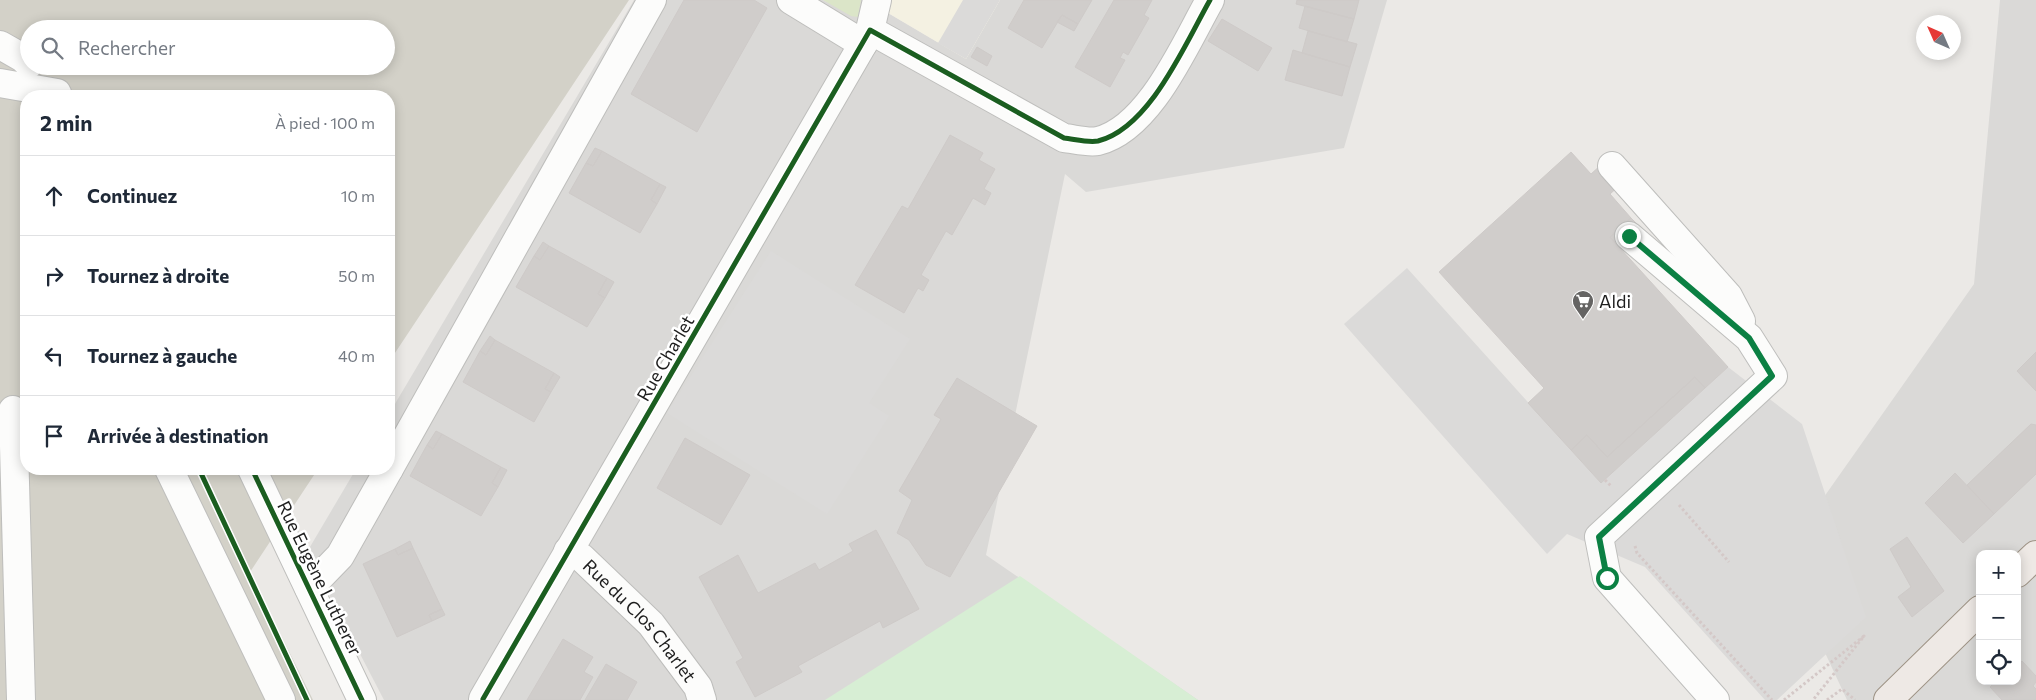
<!DOCTYPE html>
<html lang="fr">
<head>
<meta charset="utf-8">
<style>
	:root { --surface:#fff; --page:#f2f2f3; --text:#1f2937; --muted:#747a83; --line:#e0e1e3 }
	body { margin:0; font-family:Commissioner,sans-serif; background:var(--page); color:var(--text) }
	.controls { position:absolute; right:15px; bottom:15px; display:grid; overflow:hidden; border-radius:10px; box-shadow:0 2px 12px #0003 }
	.controls button { width:45px; height:45px; display:grid; place-items:center; padding:0; border:0; border-bottom:1px solid var(--line); background:var(--surface); color:var(--text); font:25px sans-serif }
	.compass { position:absolute; left:1916px; top:15px; width:45px; height:45px; border-radius:50%; background:var(--surface); box-shadow:0 2px 12px #0003; rotate:315deg }
	.stop { position:absolute; width:15px; height:15px; margin:-11px; border:4px solid #0b8043; border-radius:50%; background:#fff }
	.stop.end { background:#0b8043; border-color:#fff; box-shadow:0 1px 5px #0008 }
	.list { margin:0; padding:0; list-style:none }
	h2 { display:flex; justify-content:space-between; align-items:center; height:65px; margin:0; padding:0 20px; font-size:21px }
	h2 small { font-size:16px; font-weight:400; color:var(--muted) }
	.list li { display:grid; grid-template-columns:32px 1fr auto; gap:15px; align-items:center; box-sizing:border-box; height:80px; padding:0 20px; border-top:1px solid var(--line) }
	.list b { display:block; font-size:19px; white-space:nowrap }
	.list em { font-size:16px; font-style:normal; color:var(--muted) }
	.icon { flex:none; width:28px; height:28px; fill:none; stroke:currentColor; stroke-width:2; stroke-linecap:round; stroke-linejoin:round }
	.map { position:relative; flex:none; width:2036px; height:700px; overflow:hidden }
	.search { position:absolute; background:var(--surface); box-shadow:0 2px 12px #0003; left:20px; top:20px; width:375px; height:55px; display:flex; align-items:center; gap:12px; box-sizing:border-box; padding:0 18px; border-radius:28px; color:var(--muted); font-size:19px }
	.panel { position:absolute; background:var(--surface); box-shadow:0 2px 12px #0003; left:20px; top:90px; width:375px; height:385px; border-radius:20px }
	.map>svg:first-child { display:block }
	.residential { fill:#dad9d7; fill-rule:evenodd }
	.education { fill:#f4f1e2 }
	.construction { fill:#d3d1c8; fill-rule:evenodd }
	.grass { fill:#dbe5c8 }
	.park { fill:#d7eed4 }
	.parking { fill:#dbdad9 }
	.building { fill:#d0cdcb; stroke:#cecac8 }
	.lines { fill:none; stroke-linecap:round; stroke-linejoin:round }
	.minor-casing { stroke:#bebebc; stroke-width:30 }
	.major-casing { stroke:#9e9385; stroke-width:30 }
	.path { stroke:#d4c8c7; stroke-width:3; stroke-dasharray:2.5 2.5; stroke-linecap:butt }
	.minor { stroke:#fcfcfb; stroke-width:28 }
	.major { stroke:#eee9e5; stroke-width:28 }
	.cycleway-casing { stroke:#fff; stroke-width:8 }
	.cycleway { stroke:#1b5e20; stroke-width:5 }
	.route { stroke:#0b8043; stroke-width:6 }
	.labels { text-anchor:middle; dominant-baseline:central; stroke-width:5; stroke-linejoin:round; paint-order:stroke }
	.poi-label { font-size:18px; fill:#1d1d1d; stroke:#fff; text-anchor:start }
	.street-label { font-size:18px; fill:#1d1d1d; stroke:#fff }
</style>
</head>
<body>
<div class="map">
<svg width="2036" height="700" viewBox="0 0 2036 700">
	<rect width="100%" height="100%" fill="#ebe9e6"/>
	<path class="residential" d="M634 0H823L833 5 844 0H866L966 59 1000 0H1387L1344 148 1086 192 1065 174 986 555 1198 700H384L307 552 356 469H389V414Z
		M2000 0H2036V700H1847L1781 558 1974 284ZM1980 554H2017V681H1980Z"/>
	<path class="education" d="M866 0H1000L966 59Z"/>
	<path class="construction" d="M0 0H629L389 362V96H26V469H318L250 572 313 700H0ZM29 29H386V66H29Z"/>
	<path class="grass" d="M823 0H861L858 17 851 16Z"/>
	<path class="park" d="M1020 576 1198 700H825Z"/>
	<path class="parking" d="M963 0H1000L966 59 938 43Z
		M771 251 910 339 869 403 889 416 827 514 667 413Z
		M1407 268 1601 483 1728 367 1802 424 1866 617 1777 700H1765L1645 567 1567 534 1547 554 1344 324Z"/>
	<path class="building" d="M684 0H754L767 8 697 132 631 94Z
		M1024 0H1092L1078 24 1062 15 1042 48 1008 28Z
		M1114 0H1152L1144 15 1149 18 1128 55 1123 52 1120 58 1125 60 1110 87 1075 67Z
		M1297 0H1359L1354 19 1296 4Z
		M1305 6 1354 19 1347 42 1299 28Z
		M1062 15 1078 24 1074 31 1057 22Z
		M1222 19 1272 48 1258 71 1208 41Z
		M1308 31 1357 44 1350 67 1302 53Z
		M977 47 992 56 987 66 971 57Z
		M1293 50 1350 67 1342 96 1285 80Z
		M950 135 983 153 979 160 995 169 984 189 991 193 985 205 973 198 952 235 946 231 921 275 929 280 923 291 918 288 904 313 855 285 902 206 908 209Z
		M595 148 602 151 593 166 586 163Z
		M602 151 660 184 651 200 657 204 640 233 569 193 586 163 593 166Z
		M1571 152 1591 174 1601 165 1620 185 1610 194 1631 218 1610 237 1728 367 1705 388 1695 377 1607 457 1587 435 1571 450 1528 403 1544 388 1439 272Z
		M660 184 666 187 657 204 651 200Z
		M1631 218 1639 226 1618 246 1610 237Z
		M543 242 549 246 540 260 534 256Z
		M549 246 607 278 598 294 605 298 587 327 516 287 534 256 540 260Z
		M607 278 614 282 605 298 598 294Z
		M490 336 495 340 486 355 480 351Z
		M495 340 554 373 545 389 551 392 534 422 463 382 480 351 486 355Z
		M2036 352V391L2017 371Z
		M554 373 560 377 551 392 545 389Z
		M1695 377 1705 388 1601 483 1571 450 1587 435 1607 457Z
		M957 378 1037 426 950 577 926 565 909 540 897 533 912 500 899 491 941 419 934 415Z
		M2031 424 2036 425V474L1994 514 1967 485Z
		M436 431 442 434 433 449 427 445Z
		M442 434 501 467 492 483 498 487 481 516 410 476 427 445 433 449Z
		M685 438 750 475 721 525 657 488Z
		M501 467 507 470 498 487 492 483Z
		M1955 473 1994 514 1963 543 1925 503Z
		M876 530 919 609 883 628 880 621 798 666 802 672 755 697 736 662 743 658 699 577 738 555 758 593 815 563 819 570 853 551 849 544Z
		M1907 537 1944 591 1912 617 1898 597 1911 587 1890 549Z
		M410 541 413 548 398 555 395 549Z
		M413 548 442 609 429 615 432 621 397 637 363 564 395 549 398 555Z
		M442 609 445 615 432 621 429 615Z
		M563 639 593 657 584 672 593 677 580 700H527Z
		M2022 661 2036 676V682L2033 686 2036 689V700H2002L1990 687 1996 681H2017V666Z
		M606 664 637 682 627 700H585Z"/>
	<g class="lines">
		<g class="minor-casing">
			<g id="minor">
				<path d="M791 0 863 44"/>
				<path d="M870 30 1064 138C1074 139 1088 143 1098 141 1150 128 1185 44 1210 0"/>
				<path d="M0 45 23 58 29 64"/>
				<path d="M0 83 57 93"/>
				<path d="M1612 166 1728 296 1741 321"/>
				<path d="M1629 236 1749 338 1773 376 1599 537 1607 578 1715 700"/>
				<path d="M13 410 21 700"/>
				<path d="M169 469 281 700"/>
				<path d="M252 469 362 700"/>
				<path d="M389 469 652 0"/>
				<path id="s1" d="M568 551 582 558 651 624 698 687 702 700"/>
				<path d="M309 588 340 556 389 469"/>
				<path d="M483 699 863 44 870 30 877 0"/>
			</g>
		</g>
		<g class="major-casing">
			<path id="major" d="M2017 573 2036 555
				M1888 700 1980 610"/>
		</g>
		<path class="path" d="M1605 480 1611 486
			M1679 505 1729 562
			M1635 546 1637 553 1772 700
			M1784 700 1864 636 1813 700
			M1827 700 1842 689 1855 700"/>
		<use href="#minor" class="minor"/>
		<use href="#major" class="major"/>
		<g class="cycleway-casing">
			<path id="cycleway" d="M199 469 307 700
				M252 469 362 700
				M483 699 870 30 1064 138C1074 139 1088 143 1098 141 1150 128 1185 44 1210 0"/>
		</g>
		<use href="#cycleway" class="cycleway"/>
	</g>
	<g class="lines">
		<path class="route" d="M1607 578 1599 537 1772 376 1749 338 1629 236"/>
	</g>
	<defs>
		<g id="supermarket-pin" transform="scale(1.125)"><path d="M0 17L-7.5 6A9.5 9.5 0 1 1 7.5 6Z" fill="#656463" stroke="#fff"/><path d="M-6-5.5h2.5l.6 2H6L4.5 2H-2.5L-4.4-4H-6ZM-1.5 3.2a1.3 1.3 0 1 0 .1 0ZM3 3.2a1.3 1.3 0 1 0 .1 0Z" fill="#fff"/></g>
	</defs>
	<g fill-rule="evenodd">
		<use href="#supermarket-pin" x="1583" y="301"/>
	</g>
	<g class="labels">
		<g class="poi-label">
			<text x="1599" y="301">Aldi</text>
		</g>
		<g class="street-label">
			<text transform="translate(665 358) rotate(-60)">Rue Charlet</text>
			<text transform="translate(320 578) rotate(64)">Rue Eugène Lutherer</text>
			<text stroke="none"><textPath href="#s1" startOffset="101">Rue du Clos Charlet</textPath></text>
		</g>
	</g>
</svg>
<div class="controls">
<button>+</button>
<button>−</button>
<button><svg class="icon" aria-label="locate" viewBox="0 0 24 24"><circle cx="12" cy="12" r="6"/><path d="M12 2v4M12 18v4M2 12h4M18 12h4"/></svg></button>
</div>
<svg class="compass" viewBox="-18 -18 36 36"><path d="M0-13l5 13h-10z" fill="#e53935"/><path d="M0 13l5-13h-10z" fill="#747a83"/></svg>
<div class="stop" style="left:1607px;top:578px"></div>
<div class="stop end" style="left:1629px;top:236px"></div>
<div class="search"><svg class="icon" aria-label="search" viewBox="0 0 24 24"><circle cx="10" cy="10" r="6"/><path d="M15 15l6 6"/></svg>Rechercher</div>
<section class="panel">
<h2>2 min<small>À pied · 100 m</small></h2>
<ul class="list">
<li><svg class="icon" aria-label="ahead" viewBox="0 0 24 24"><path d="M12 20V5M6 11l6-6 6 6"/></svg><div><b>Continuez</b></div><em>10 m</em></li>
<li><svg class="icon" aria-label="right" viewBox="0 0 24 24"><path d="M7 20v-9h11M14 6l5 5-5 5"/></svg><div><b>Tournez à droite</b></div><em>50 m</em></li>
<li><svg class="icon" aria-label="left" viewBox="0 0 24 24"><path d="M17 20v-9H6M10 6l-5 5 5 5"/></svg><div><b>Tournez à gauche</b></div><em>40 m</em></li>
<li><svg class="icon" aria-label="arrive" viewBox="0 0 24 24"><path d="M6 21V4h12l-3 4 3 4H6"/></svg><div><b>Arrivée à destination</b></div></li>
</ul>
</section>
</div>
</body>
</html>
